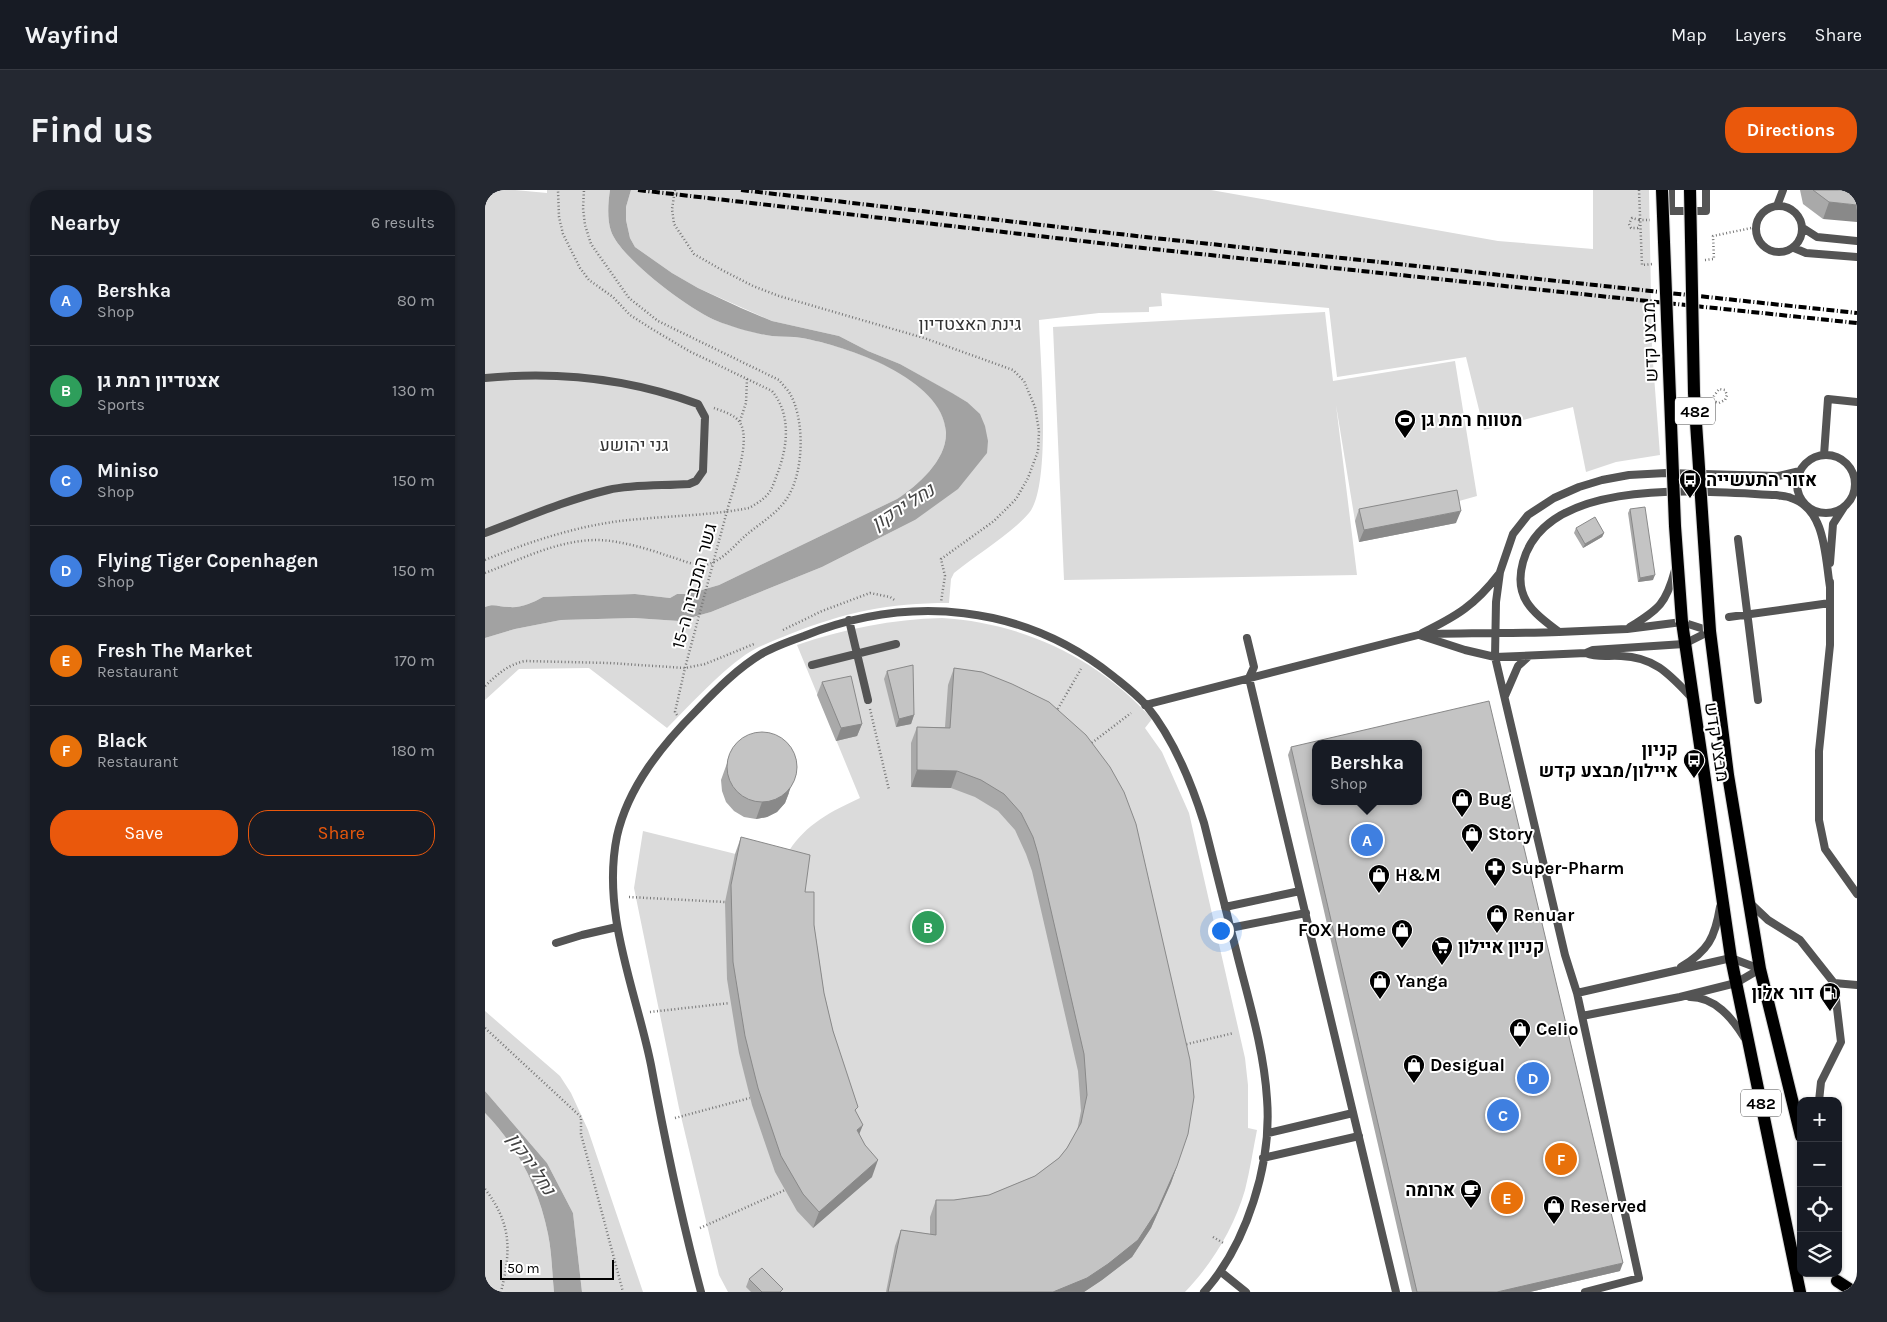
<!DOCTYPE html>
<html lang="en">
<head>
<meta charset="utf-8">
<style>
	:root { --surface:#171b24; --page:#242831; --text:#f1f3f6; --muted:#9ea1a6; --line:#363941; --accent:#ea580c }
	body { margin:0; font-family:Karla,Heebo,sans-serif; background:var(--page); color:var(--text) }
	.controls { position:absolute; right:15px; bottom:15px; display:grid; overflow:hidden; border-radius:10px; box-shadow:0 1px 4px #0004 }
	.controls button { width:45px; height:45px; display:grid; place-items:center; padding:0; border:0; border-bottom:1px solid var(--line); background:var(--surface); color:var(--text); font:25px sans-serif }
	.scale { position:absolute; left:15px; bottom:12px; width:114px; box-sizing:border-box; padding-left:5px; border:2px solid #000; border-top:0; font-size:14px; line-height:18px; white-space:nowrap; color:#000; -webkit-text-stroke:4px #fff; paint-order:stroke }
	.you { position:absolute; left:735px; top:740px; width:18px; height:18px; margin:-12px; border:4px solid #fff; border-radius:50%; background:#1a73e8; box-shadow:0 0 0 8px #1a73e833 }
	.badge { display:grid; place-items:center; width:32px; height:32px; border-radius:50%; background:var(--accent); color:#fff; font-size:16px; font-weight:700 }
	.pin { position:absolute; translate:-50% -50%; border:2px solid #fff; box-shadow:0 1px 5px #0006 }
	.popup { position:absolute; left:827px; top:550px; width:110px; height:65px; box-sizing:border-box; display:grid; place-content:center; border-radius:10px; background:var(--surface); filter:drop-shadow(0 1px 4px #0005); font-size:16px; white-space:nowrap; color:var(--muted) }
	.popup b { font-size:19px; color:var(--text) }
	.popup::after { content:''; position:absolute; left:50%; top:100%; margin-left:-10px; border:10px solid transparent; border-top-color:var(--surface) }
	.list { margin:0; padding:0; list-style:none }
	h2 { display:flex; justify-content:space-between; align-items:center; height:65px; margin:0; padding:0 20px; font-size:21px }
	h2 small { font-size:16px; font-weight:400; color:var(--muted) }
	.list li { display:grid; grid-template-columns:32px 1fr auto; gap:15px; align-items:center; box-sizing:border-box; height:90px; padding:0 20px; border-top:1px solid var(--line) }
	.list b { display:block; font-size:19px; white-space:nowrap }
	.list p { margin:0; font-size:16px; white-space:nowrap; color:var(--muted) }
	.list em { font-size:16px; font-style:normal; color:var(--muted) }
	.actions { display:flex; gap:10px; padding:15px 20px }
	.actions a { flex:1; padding:11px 0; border:1px solid var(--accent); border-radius:20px; text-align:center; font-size:18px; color:var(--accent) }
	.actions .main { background:var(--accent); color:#fff }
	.icon { flex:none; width:28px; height:28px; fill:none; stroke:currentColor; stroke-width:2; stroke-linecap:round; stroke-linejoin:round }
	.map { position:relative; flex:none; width:1372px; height:1102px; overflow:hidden; border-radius:20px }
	header { display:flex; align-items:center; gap:30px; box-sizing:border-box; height:70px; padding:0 25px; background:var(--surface); border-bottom:1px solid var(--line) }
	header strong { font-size:24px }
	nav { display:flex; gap:28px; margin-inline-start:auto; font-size:18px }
	.intro { display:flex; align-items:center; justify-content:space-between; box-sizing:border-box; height:120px; padding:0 30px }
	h1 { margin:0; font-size:35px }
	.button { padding:12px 22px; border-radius:20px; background:var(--accent); color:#fff; font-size:18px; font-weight:700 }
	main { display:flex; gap:30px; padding:0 30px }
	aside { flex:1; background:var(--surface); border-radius:20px; box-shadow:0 1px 4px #0004 }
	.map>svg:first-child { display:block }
	.green { fill:#dbdbdb }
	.water { fill:#a2a2a2 }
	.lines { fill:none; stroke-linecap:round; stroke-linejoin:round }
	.primary-casing { stroke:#dbdbdb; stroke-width:14 }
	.path { stroke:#767676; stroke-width:2.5; stroke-dasharray:1 2.5; stroke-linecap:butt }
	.lane { stroke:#545454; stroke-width:8 }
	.primary { stroke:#000; stroke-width:12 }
	.rail { stroke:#000; stroke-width:4; stroke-dasharray:8 2.5 1 2.5; stroke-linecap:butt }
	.primary-bridge-casing { stroke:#dbdbdb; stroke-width:14; stroke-linecap:butt }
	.path-bridge { stroke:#767676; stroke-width:2.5; stroke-dasharray:1 2.5; stroke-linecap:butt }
	.primary-bridge { stroke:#000; stroke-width:12 }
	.wall { fill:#a9a9a9 }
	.shaded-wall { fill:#898989 }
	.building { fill:#c4c4c4; stroke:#898989; fill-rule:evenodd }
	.labels { text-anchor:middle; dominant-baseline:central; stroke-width:4; stroke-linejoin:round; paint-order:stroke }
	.shield { fill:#fff; stroke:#4c4c4c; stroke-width:1 }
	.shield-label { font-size:16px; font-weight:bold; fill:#000 }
	.park-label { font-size:18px; fill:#323232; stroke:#fff }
	.street-label { font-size:18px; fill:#000; stroke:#fff }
	.poi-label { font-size:18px; font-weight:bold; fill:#000; stroke:#fff; text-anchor:start }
	.water-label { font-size:19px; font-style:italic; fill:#434343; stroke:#fff }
</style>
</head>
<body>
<header>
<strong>Wayfind</strong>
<nav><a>Map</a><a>Layers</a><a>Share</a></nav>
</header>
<div class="intro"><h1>Find us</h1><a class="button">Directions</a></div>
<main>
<aside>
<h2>Nearby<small>6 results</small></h2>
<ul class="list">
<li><span class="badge" style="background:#3f7fe0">A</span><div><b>Bershka</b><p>Shop</p></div><em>80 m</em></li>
<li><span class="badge" style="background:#2e9e5b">B</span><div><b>אצטדיון רמת גן</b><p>Sports</p></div><em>130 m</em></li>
<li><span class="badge" style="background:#3f7fe0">C</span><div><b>Miniso</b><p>Shop</p></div><em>150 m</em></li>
<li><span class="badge" style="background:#3f7fe0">D</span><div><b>Flying Tiger Copenhagen</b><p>Shop</p></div><em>150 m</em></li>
<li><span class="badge" style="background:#e8710a">E</span><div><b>Fresh The Market</b><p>Restaurant</p></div><em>170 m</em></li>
<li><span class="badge" style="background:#e8710a">F</span><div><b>Black</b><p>Restaurant</p></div><em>180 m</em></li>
</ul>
<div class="actions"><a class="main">Save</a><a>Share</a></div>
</aside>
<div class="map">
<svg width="1372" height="1102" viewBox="0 0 1372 1102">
	<rect width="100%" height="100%" fill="#fff"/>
	<path class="green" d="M0 0H30L62 3V0H125C123 13 122 29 126 41 135 68 206 121 232 131 246 136 272 144 287 146 297 147 307 146 317 148 352 154 408 174 436 196 448 206 460 225 461 242 462 270 433 295 412 309L234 395 203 404H192L185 408 150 404 58 407C47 413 37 418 24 417 15 417 9 413 0 417Z
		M146 0H726L1013 51 1108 59V0H1164L1167 159 1175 265 1131 272 1101 282 1088 217 999 240 981 167 852 187 844 118 676 103 677 116 664 117V122L614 123 554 130C555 169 567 296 544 323 526 344 492 364 469 383L466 389 464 413C403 413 361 422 305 444 291 450 273 456 260 465 231 486 208 512 182 538L104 478 34 479 0 510V448L30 439 76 430 149 428 194 431 226 422 337 377 430 330 482 212 415 174 383 161 354 146 287 131 213 98 187 83 150 57 145 48 141 30V17Z
		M840 122 848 191 970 171 992 306 967 313 870 331 851 215 872 385 579 390 568 137Z
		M457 428C538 433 613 468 667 529L660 538 677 562 704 623 760 868 763 895V938L772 940C768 960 765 980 760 1000 749 1038 727 1074 700 1102H243L234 1085 194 918 149 698 158 641 311 679 304 661C321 634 347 621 375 608L312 455C358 439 408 429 457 428Z
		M0 821 75 886 86 903 103 940 158 1102H97L88 1023 62 973 0 901Z
		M0 923C33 957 54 999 63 1044 67 1063 67 1083 69 1102H0Z"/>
	<path class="water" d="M125 0H146L141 17V30L145 48 150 57 187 83 213 98 256 118 287 131 354 146 383 161 415 174 467 203 482 212 495 224 500 236 503 251 502 263 473 299 430 330 337 377 226 422 194 431 149 428 76 430 30 439 0 448V417C9 413 14 417 24 417 37 418 47 413 58 407L150 404 185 408 192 404H203L234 395 412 309C433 295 462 270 461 242 458 188 361 156 317 148 307 146 297 147 287 146 271 144 247 137 232 131 206 121 135 68 126 41 122 29 123 13 125 0Z
		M0 901 62 973 88 1023 97 1102H69C67 1083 67 1063 63 1044 54 999 33 957 0 923Z"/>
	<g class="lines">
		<g class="primary-casing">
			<path id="primary" d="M1197 432 1246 768 1315 1102
				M1225 441 1243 585 1275 779 1316 946
				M1352 1091 1369 1102"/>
		</g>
		<path class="path" d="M190 0 187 19 189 34 209 64 235 79 268 96 294 106 439 148 528 180 539 191 550 217 554 241 553 261 543 288 531 309 509 331 456 369 460 386 456 412
			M1154 0 1157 75 1168 74
			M1154 30 1147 28 1144 34 1146 38H1153L1155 34
			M1220 70 1229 69 1228 46 1271 37
			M1224 215 1228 212 1229 206 1234 199 1240 200
			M229 218C237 221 251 225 255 233 267 251 247 301 242 321
			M255 231 261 213 262 189
			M0 370C43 352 89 337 135 331 177 326 223 326 264 318 271 314 278 310 283 304 288 298 290 289 293 282 303 255 306 224 287 201L204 161 167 139 145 125 128 107 104 90 95 78 78 44 74 27 73 0
			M0 383C42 367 86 343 132 352 149 355 167 360 183 366 195 369 208 376 220 375 236 372 248 357 260 346 275 333 294 323 304 305 319 279 320 228 304 202 301 198 297 194 294 190L173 131 144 108 106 54 100 35 98 18 99 0
			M298 440 337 421 385 403 405 407 411 411
			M0 496C13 484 22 475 40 471L124 473 200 478 220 474 269 454
			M385 519 404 600
			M571 522 596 479
			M192 525 190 522 200 478
			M604 555 646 523
			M144 707 240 712
			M165 822 245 813
			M0 838 96 927V944L138 1102
			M698 855 749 843
			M190 928 265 908
			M0 999C27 1034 26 1061 16 1102
			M215 1038 300 1000
			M728 1047 740 1054"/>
		<path class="lane" d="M1186 0V21H1221V0
			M1271 39a23 23 0 1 1 46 0a23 23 0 1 1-46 0Z
			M1292 16 1298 0
			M1318 38 1332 47 1372 51
			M1309 58 1321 63 1372 67
			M0 188C72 181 145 189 213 214L220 227 218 281 211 291 204 294C177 296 150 294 123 300 81 310 40 328 0 343
			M1339 265 1343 209 1372 212
			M1312 294a29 29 0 1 1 58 0a29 29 0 1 1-58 0Z
			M1253 349 1273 510
			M1345 373 1348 334 1359 317
			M1345 392V455L1334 561V630L1340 659 1372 704
			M1244 427 1345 413
			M364 430 383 510
			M1145 437C1174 419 1181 414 1190 380
			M1225 441 1197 432 1142 439 1074 442C1048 422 1028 408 1038 372 1062 284 1222 302 1291 305 1296 306 1302 306 1306 308 1341 319 1340 367 1345 397
			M937 443C972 426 990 415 1014 384
			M937 446 980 460 1010 467 1101 463C1113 468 1123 465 1136 466 1170 467 1185 485 1207 508
			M762 448 769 477 764 488 911 1102
			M1101 463 1108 460 1199 454 1225 441
			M327 475 411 454
			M1020 506 1033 476 1044 466
			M660 515 933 445C980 442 1027 444 1074 442
			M1265 713 1283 730 1315 750 1349 793 1356 852 1336 892 1334 911
			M740 717 815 701
			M745 738 821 723
			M71 753 97 745 132 737
			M1196 777C1223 761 1230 748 1235 717
			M1349 793 1372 795
			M1092 803 1246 768 1275 779
			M1205 807C1230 807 1247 828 1259 847
			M1097 826 1195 807 1251 793 1275 779
			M783 943 868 923
			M778 968 874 946
			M736 1082 761 1102
			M216 1102C196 1027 180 951 166 875 151 800 116 724 132 646 143 597 177 555 212 520 232 499 253 478 278 463 291 456 305 451 319 446 424 404 538 414 628 486 639 495 651 504 661 515 689 549 706 591 719 633 730 678 742 723 753 768 765 815 779 861 782 909 787 973 762 1054 719 1102
			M1100 1102 1154 1088 1092 803 1080 765 1010 467 1011 412 1015 382 1028 344 1043 325 1069 308 1094 297 1117 290 1144 285 1181 283 1293 286 1315 281"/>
		<use href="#primary" class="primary"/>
		<path class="rail" d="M153 0 658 58 1372 133
			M256 0 660 47 1372 123"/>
		<g class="primary-bridge-casing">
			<path id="primary-bridge" d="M1177 0 1190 336 1197 432
				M1205 0 1209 203 1225 441"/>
		</g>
		<path class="path-bridge" d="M1154 30H1165
			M1224 210 1234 213 1240 210 1242 205 1240 200
			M200 478 242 321"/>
		<use href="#primary-bridge" class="primary-bridge"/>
	</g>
	<path class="wall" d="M1315 0H1372L1338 29 1318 14Z
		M874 319 971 333 874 352 870 331Z
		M1145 319 1168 390 1153 392 1143 323Z
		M1091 338 1119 343 1117 347 1098 358 1089 343Z
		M469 478 497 482 692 976 686 993 666 1038 647 1067 617 1090 599 1102H401L410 1056 416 1040 445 1044V1027L451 1010H469L504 1005 550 986 574 968 582 958 592 941 596 921 593 881 547 681 541 664 530 640 513 621 490 607 466 598 426 597V553L432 537H460L463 495Z
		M402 481 429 525 426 534 411 537 399 489Z
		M337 492 377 534 372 546 351 551 332 505Z
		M806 557 1135 1081 1045 1102H927L803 565Z
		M246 562 304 603 300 613 292 622 282 627 271 629 259 627 249 621 241 612 237 601 236 590Z
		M256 647 320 702 329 735 339 803 348 841 371 922 374 944 387 987 328 1038 312 1021 290 982 267 915 254 863 242 789 240 712 250 664Z
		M264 1089 297 1102H266L261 1097Z"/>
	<path class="shaded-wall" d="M1344 12 1372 15V32L1338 29Z
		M976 321 971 333 874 352 879 340Z
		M1119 343 1117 347 1098 358 1100 354Z
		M1170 385 1168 390 1153 392 1155 388Z
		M429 525 426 534 411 537 414 529Z
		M377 534 372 546 351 551 356 538Z
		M432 580 472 581 466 598 426 597Z
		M310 586 300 613 292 622 282 627 271 629 277 612Z
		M378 935 371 952 372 940Z
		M393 970 387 987 328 1038 334 1022Z
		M692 976 686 993 666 1038 647 1067 617 1090 599 1102H568Z
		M1138 1073 1135 1081 1045 1102H1012Z"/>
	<path class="building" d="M1328 0H1372V15L1344 12Z
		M972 300 976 321 879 340 874 319Z
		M1160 317 1170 385 1155 388 1145 319Z
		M1110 327 1119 343 1100 354 1091 338Z
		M428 475 429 525 414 529 402 481Z
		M469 478 497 482 527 494 564 512 601 545 625 577 639 602 651 634 705 870 709 907 703 944 692 976 672 1021 653 1050 623 1074 602 1088 568 1102H403L416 1040 451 1045V1010H469L504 1005 550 986 574 968 582 958 596 933 602 905 599 864 553 664 548 647 536 623 519 604 496 590 472 581 432 580V537L465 538Z
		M366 486 377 534 356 538 337 492Z
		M1004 511 1138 1073 1012 1102H932L806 557ZM831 554H933V611H831Z
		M242 577a35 35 0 1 1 70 0a35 35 0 1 1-70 0Z
		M256 647 325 665 320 702H329V735L339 803 348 841 373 917 370 920 378 935 372 940 380 955 393 970 334 1022 318 1004 296 966 273 898 260 846 248 772 246 695Z
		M277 1078 298 1099 295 1102H277L264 1089Z"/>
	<defs>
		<g id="stadium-pin" transform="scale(1.125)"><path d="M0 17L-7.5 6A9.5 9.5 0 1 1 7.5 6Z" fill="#000" stroke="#fff"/><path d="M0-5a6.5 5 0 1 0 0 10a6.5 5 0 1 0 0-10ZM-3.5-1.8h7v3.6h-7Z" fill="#fff"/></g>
		<g id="bus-pin" transform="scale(1.125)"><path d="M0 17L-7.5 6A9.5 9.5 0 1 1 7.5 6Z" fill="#000" stroke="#fff"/><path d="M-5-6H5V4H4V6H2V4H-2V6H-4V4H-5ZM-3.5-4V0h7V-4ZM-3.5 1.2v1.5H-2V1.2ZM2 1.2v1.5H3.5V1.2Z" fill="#fff"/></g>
		<g id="shop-pin" transform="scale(1.125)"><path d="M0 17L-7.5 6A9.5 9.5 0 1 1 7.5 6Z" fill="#000" stroke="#fff"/><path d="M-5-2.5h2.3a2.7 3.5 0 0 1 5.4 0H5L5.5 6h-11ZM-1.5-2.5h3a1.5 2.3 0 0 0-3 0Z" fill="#fff"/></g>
		<g id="pharmacy-pin" transform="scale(1.125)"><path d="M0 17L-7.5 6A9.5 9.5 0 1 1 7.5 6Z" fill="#000" stroke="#fff"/><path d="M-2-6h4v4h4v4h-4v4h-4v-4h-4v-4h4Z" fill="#fff"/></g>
		<g id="supermarket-pin" transform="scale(1.125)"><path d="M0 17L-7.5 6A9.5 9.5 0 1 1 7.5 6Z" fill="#000" stroke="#fff"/><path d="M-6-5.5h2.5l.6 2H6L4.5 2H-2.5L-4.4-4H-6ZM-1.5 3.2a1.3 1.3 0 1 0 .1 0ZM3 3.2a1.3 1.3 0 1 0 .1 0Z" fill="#fff"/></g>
		<g id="fuel-pin" transform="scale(1.125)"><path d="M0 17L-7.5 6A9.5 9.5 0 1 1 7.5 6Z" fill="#000" stroke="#fff"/><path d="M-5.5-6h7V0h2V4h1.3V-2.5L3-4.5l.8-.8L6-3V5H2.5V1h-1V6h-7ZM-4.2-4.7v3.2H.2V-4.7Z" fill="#fff"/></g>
		<g id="cafe-pin" transform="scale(1.125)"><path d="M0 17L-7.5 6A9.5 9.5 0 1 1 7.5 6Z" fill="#000" stroke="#fff"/><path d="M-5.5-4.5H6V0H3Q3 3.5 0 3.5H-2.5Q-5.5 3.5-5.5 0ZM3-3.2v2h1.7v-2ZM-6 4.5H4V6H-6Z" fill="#fff"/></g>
	</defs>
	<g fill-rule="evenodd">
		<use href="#stadium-pin" x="920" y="230"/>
		<use href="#bus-pin" x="1205" y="290"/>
		<use href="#bus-pin" x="1209" y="570"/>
		<use href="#shop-pin" x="977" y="609"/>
		<use href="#shop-pin" x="987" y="644"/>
		<use href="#pharmacy-pin" x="1010" y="678"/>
		<use href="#shop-pin" x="894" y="685"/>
		<use href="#shop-pin" x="1012" y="725"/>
		<use href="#shop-pin" x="917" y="740"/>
		<use href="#supermarket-pin" x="957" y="757"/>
		<use href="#shop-pin" x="895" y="791"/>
		<use href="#fuel-pin" x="1345" y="803"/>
		<use href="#shop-pin" x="1035" y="839"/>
		<use href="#shop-pin" x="929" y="875"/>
		<use href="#cafe-pin" x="986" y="1000"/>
		<use href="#shop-pin" x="1069" y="1016"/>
	</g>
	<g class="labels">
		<g class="shield">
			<rect x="1190" y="207.5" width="40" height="27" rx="4"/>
			<rect x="1256" y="899.5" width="40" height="27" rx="4"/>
		</g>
		<g class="shield-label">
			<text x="1210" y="221">482</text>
			<text x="1276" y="913">482</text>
		</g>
		<g class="park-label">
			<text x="485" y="134">גינת האצטדיון</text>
			<text x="149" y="255">גני יהושע</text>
		</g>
		<g class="street-label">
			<text transform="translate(1165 152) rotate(-92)">מבצע קדש</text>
			<text transform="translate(209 396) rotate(-75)">גשר המכביה ה-15</text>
			<text transform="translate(1232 552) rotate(81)">מבצע קדש</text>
		</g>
		<g class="poi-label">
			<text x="936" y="230">מטווח רמת גן</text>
			<text x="1221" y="290">אזור התעשייה</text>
			<text x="1193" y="560" text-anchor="end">קניון<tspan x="1193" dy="21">איילון/מבצע קדש</tspan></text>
			<text x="993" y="609">Bug</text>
			<text x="1003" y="644">Story</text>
			<text x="1026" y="678">Super-Pharm</text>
			<text x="910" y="685">H&amp;M</text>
			<text x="1028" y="725">Renuar</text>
			<text x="901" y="740" text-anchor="end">FOX Home</text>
			<text x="973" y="757">קניון איילון</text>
			<text x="911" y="791">Yanga</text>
			<text x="1329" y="803" text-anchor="end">דור אלון</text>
			<text x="1051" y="839">Celio</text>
			<text x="945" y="875">Desigual</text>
			<text x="970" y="1000" text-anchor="end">ארומה</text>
			<text x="1085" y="1016">Reserved</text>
		</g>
		<g class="water-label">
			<text transform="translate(418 317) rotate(-32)">נחל ירקון</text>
			<text transform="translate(46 974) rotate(56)">נחל ירקון</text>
		</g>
	</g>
</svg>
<div class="controls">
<button>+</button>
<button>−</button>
<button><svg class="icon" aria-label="locate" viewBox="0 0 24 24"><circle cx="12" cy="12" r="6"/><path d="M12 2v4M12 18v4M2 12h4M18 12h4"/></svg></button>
<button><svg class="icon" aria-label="layers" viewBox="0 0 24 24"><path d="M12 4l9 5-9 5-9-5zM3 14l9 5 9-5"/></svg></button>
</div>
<div class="scale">50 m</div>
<div class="you"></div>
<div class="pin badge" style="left:882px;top:650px;background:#3f7fe0">A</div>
<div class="popup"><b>Bershka</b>Shop</div>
<div class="pin badge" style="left:443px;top:737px;background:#2e9e5b">B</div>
<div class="pin badge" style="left:1018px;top:925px;background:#3f7fe0">C</div>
<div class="pin badge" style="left:1048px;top:888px;background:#3f7fe0">D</div>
<div class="pin badge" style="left:1022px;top:1008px;background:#e8710a">E</div>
<div class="pin badge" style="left:1076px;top:969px;background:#e8710a">F</div>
</div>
</main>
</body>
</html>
